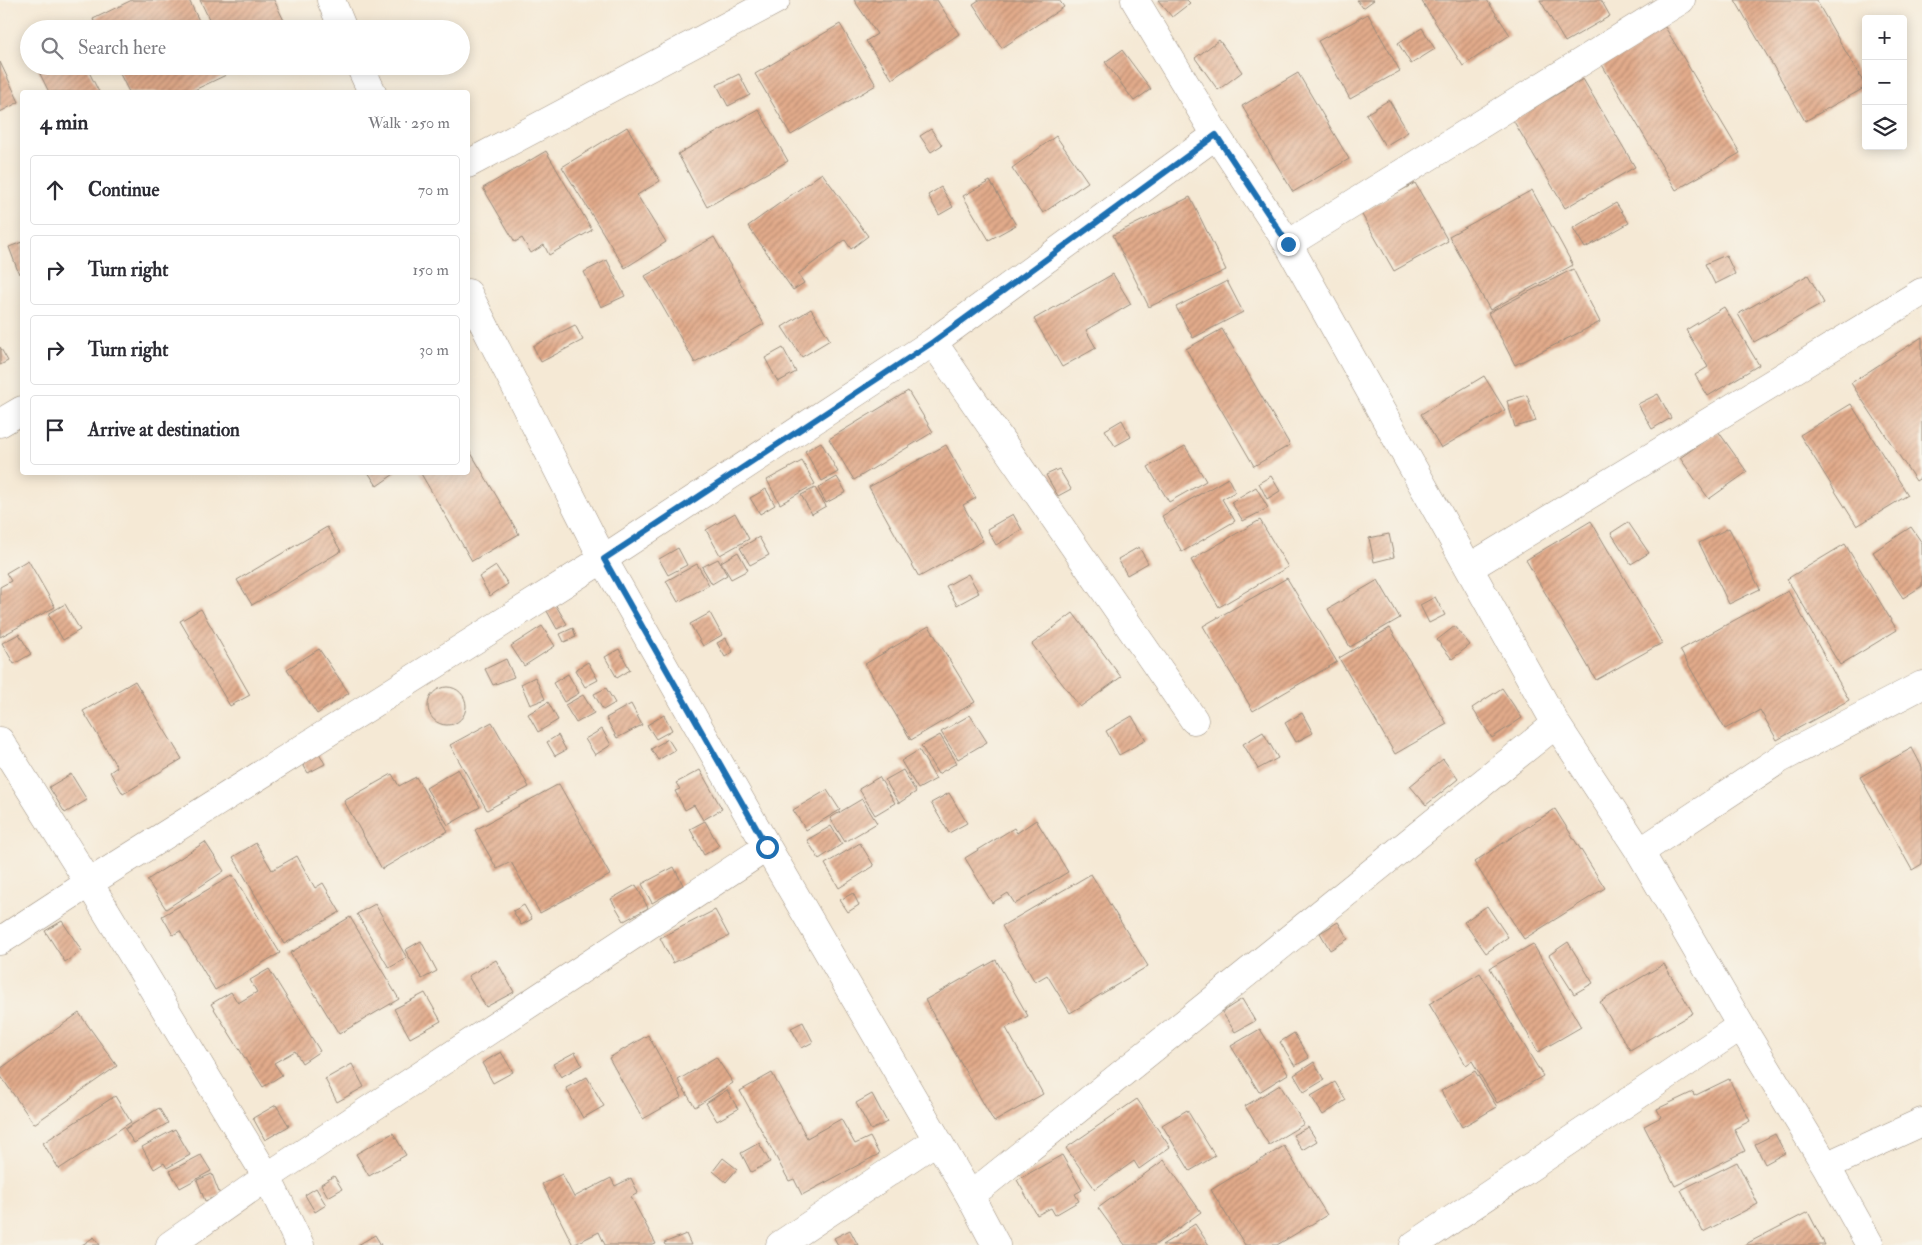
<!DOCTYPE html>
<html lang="en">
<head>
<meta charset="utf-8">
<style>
	:root { --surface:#fff; --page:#f7f7f7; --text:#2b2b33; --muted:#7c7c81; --line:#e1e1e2 }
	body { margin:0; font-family:"IM FELL Double Pica",serif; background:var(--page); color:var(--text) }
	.controls { position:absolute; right:15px; top:15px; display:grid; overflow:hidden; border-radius:5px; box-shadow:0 2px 12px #0003 }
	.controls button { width:45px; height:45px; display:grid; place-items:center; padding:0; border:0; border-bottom:1px solid var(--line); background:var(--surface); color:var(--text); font:25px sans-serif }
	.stop { position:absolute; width:15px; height:15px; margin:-11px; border:4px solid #1f6fb2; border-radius:50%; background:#fff }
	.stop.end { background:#1f6fb2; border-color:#fff; box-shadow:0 1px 5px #0008 }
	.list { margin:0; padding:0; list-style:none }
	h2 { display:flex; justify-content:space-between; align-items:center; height:65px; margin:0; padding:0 20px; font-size:21px }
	h2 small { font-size:16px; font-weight:400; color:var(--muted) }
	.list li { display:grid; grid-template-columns:32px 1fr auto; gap:15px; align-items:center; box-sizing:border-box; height:70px; margin:0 10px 10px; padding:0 10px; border:1px solid var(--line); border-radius:5px }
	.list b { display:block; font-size:19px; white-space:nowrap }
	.list em { font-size:16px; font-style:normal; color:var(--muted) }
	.icon { flex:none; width:28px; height:28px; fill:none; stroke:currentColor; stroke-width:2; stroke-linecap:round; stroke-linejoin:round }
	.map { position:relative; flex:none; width:1922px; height:1245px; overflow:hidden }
	.search { position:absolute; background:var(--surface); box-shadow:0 2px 12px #0003; left:20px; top:20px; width:450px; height:55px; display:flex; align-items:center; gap:12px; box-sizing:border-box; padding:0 18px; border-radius:28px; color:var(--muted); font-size:19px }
	.panel { position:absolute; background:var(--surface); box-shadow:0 2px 12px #0003; left:20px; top:90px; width:450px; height:385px; border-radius:5px }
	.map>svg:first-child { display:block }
	.building { fill:url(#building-hatch) }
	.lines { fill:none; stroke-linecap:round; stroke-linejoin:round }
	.street-casing { stroke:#988a7a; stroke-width:29 }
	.street { stroke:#fff; stroke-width:28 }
	.route { stroke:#1f6fb2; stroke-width:6 }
</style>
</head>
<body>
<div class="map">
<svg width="1922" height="1245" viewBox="0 0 1922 1245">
	<defs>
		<pattern id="building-hatch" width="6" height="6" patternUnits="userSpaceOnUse" patternTransform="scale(1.25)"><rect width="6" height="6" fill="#e2ab8b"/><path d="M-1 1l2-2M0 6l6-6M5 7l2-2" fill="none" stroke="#b88b71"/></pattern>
	</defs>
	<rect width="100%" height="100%" fill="#f7f3e8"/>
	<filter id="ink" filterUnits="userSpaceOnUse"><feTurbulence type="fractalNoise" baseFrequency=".02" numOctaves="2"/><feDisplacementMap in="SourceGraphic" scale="10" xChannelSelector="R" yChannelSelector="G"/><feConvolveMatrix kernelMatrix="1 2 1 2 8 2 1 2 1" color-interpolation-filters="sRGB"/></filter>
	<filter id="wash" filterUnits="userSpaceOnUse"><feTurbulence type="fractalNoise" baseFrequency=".0096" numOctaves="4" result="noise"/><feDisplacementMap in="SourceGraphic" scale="20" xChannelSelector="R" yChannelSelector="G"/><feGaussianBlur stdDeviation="1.12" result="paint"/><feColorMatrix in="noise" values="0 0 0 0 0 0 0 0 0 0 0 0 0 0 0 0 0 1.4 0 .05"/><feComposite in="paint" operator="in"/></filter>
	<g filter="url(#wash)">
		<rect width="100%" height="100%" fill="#f5e9d5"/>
		<g id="blocks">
			<path class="building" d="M132 0H189L203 29H97L93 19Z
				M200 0H274L288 29H208L205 23 210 21Z
				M854 0H937L959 34 892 79 866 41 877 34Z
				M979 0H1059L1064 7 1002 48 973 4Z
				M1158 0H1187L1190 3 1172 17Z
				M1357 0H1374L1363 8Z
				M1421 0H1487L1510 35 1463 66Z
				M1540 0H1601L1610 16 1565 42Z
				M1735 0H1816L1866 87 1805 121Z
				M1368 14 1400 71 1350 99 1318 41Z
				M840 24 876 85 791 135 755 74Z
				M1665 27 1740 153 1676 190 1601 63Z
				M1422 28 1435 49 1411 64 1398 43Z
				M1219 40 1242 72 1218 90 1195 58Z
				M1122 50 1151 89 1134 101 1105 62Z
				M0 62 19 102 0 112Z
				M36 66H86L99 92H49Z
				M116 66H222L226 75 190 92H129Z
				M1298 73 1349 159 1293 192 1242 106Z
				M739 74 750 95 728 106 717 85Z
				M1583 79 1635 167 1565 208 1513 120Z
				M1389 100 1408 132 1385 146 1366 114Z
				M758 109 788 161 707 207 678 154Z
				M627 127 660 181 637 195 666 242 625 268 562 167Z
				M931 129 942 145 931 152 920 136Z
				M1056 136 1088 182 1043 213 1012 168Z
				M546 151 592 230 549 255 544 245 531 253 522 238 515 242 483 188Z
				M822 173 868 236 851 249 845 240 798 274 804 283 793 290 748 226Z
				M990 181 1016 225 989 240 963 196Z
				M1415 183 1448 241 1394 271 1361 213Z
				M941 187 953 207 939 215 928 195Z
				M1532 190 1573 265 1490 310 1449 236Z
				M1190 197 1226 270 1149 307 1113 235Z
				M1616 203 1629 223 1585 248 1573 228Z
				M714 237 764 324 695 363 645 276Z
				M22 242V272L19 274 9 247Z
				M1726 255 1735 274 1715 284 1705 264Z
				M607 260 625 296 601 307 584 272Z
				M1573 269 1600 322 1515 365 1488 313Z
				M1113 274 1131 304 1086 330 1096 348 1062 367 1034 319Z
				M1808 275 1824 303 1754 342 1738 314Z
				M1227 281 1243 312 1193 338 1176 307Z
				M1724 307 1759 365 1708 396 1695 375 1708 367 1686 330Z
				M811 309 830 340 802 357 782 327Z
				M575 325 583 340 541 362 533 346Z
				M1222 329 1290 445 1254 466 1186 349Z
				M1922 337V477L1916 481 1851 383Z
				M0 347 8 361 0 365Z
				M783 348 796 372 778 382 765 358Z
				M1484 376 1505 410 1441 448 1421 414Z
				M908 391 933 432 854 480 829 439Z
				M1658 394 1671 418 1652 429 1638 404Z
				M1527 395 1536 421 1515 427 1507 401Z
				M1851 404 1908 495 1857 526 1800 435Z
				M1122 420 1131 437 1115 446 1105 430Z
				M1718 431 1747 472 1709 499 1680 458Z
				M821 442 838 472 822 481 805 451Z
				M946 445 976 498 963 505 983 541 919 577 869 487Z
				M1185 446 1206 481 1169 502 1148 467Z
				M468 448 519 534 472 561 420 472H468Z
				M802 461 815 484 780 504 767 480Z
				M1059 469 1071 489 1058 496 1046 475Z
				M368 472H397L377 486Z
				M1271 476 1280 491 1267 499 1259 483Z
				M837 477 846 492 826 503 818 488Z
				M1228 478 1235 492 1222 499 1235 521 1182 552 1162 516Z
				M1256 487 1268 508 1243 521 1231 502Z
				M815 488 826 506 812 514 801 495Z
				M766 489 775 505 760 514 750 498Z
				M735 513 749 539 720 555 706 530Z
				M1013 514 1022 530 996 545 987 529Z
				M1260 520 1288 567 1219 607 1191 560Z
				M1591 521 1662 643 1596 680 1526 560Z
				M1628 522 1649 553 1631 564 1611 533Z
				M327 527 341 551 252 605 237 580Z
				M1911 527 1922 543V586L1903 598 1873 552Z
				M1729 528 1760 589 1729 604 1699 543Z
				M1389 534 1394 557 1374 562 1369 538Z
				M759 537 769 555 750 565 740 548Z
				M1845 544 1897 630 1840 665 1787 579Z
				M1139 547 1148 563 1127 575 1118 559Z
				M678 548 687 565 668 575 659 559Z
				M738 552 748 570 731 579 721 562Z
				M718 559 727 575 712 584 702 567Z
				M28 560 55 607 0 637V587L11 581 6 573Z
				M697 564 709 585 678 602 666 581Z
				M496 566 508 584 490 596 479 577Z
				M968 574 979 593 957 605 946 586Z
				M1287 578 1337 662 1253 711 1203 626Z
				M1378 580 1400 618 1350 647 1328 609Z
				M1788 591 1849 700 1777 740 1760 710 1725 729 1680 650Z
				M1435 597 1445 615 1429 623 1420 605Z
				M552 599 567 624 557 629 543 604Z
				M65 604 80 630 63 640 48 614Z
				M201 609 250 695 230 706 180 621Z
				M710 613 722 635 703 646 690 624Z
				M1073 613 1121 677 1080 707 1032 644Z
				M542 626 555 646 524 666 511 646Z
				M929 626 975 702 911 740 865 664Z
				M1455 626 1470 645 1452 659 1437 640Z
				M573 628 576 637 564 642 560 634Z
				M1390 628 1447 724 1395 754 1339 658Z
				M19 634 31 654 14 664 2 643Z
				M726 638 733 652 725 657 717 643Z
				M319 649 349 693 317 714 287 669Z
				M619 649 630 670 617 678 605 657Z
				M506 659 514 677 493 685 485 669Z
				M588 662 598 680 585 687 575 670Z
				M568 674 579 693 564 702 553 683Z
				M535 677 545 699 530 705 521 684Z
				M135 681 182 759 123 794 110 772 117 767 83 711Z
				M428 706a19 19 0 1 1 38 0a19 19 0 1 1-38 0Z
				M606 688 615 703 603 710 594 694Z
				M1502 688 1522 718 1492 738 1472 708Z
				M583 695 594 713 576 723 565 705Z
				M548 702 558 720 538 732 528 714Z
				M631 704 642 725 617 738 606 718Z
				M1302 713 1313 733 1296 742 1285 723Z
				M664 715 672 730 656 739 647 725Z
				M970 715 987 742 958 759 941 732Z
				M1132 716 1146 740 1119 755 1106 731Z
				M492 722 529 787 487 810 450 745Z
				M602 729 611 745 595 755 585 739Z
				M1263 732 1278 758 1258 769 1243 744Z
				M558 735 566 750 555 756 547 742Z
				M940 735 957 763 938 774 921 746Z
				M668 739 675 750 658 760 651 749Z
				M1912 748 1922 767V864L1912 870 1860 777Z
				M919 750 936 779 918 789 901 761Z
				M318 751 325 764 308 773 301 761Z
				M1443 759 1458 779 1426 805 1410 786Z
				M458 769 480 807 448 825 426 788Z
				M700 770 722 809 703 820 694 805 685 810 675 791 680 789 676 783Z
				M903 770 916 792 899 803 885 780Z
				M71 774 87 800 65 813 49 787Z
				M392 774 399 786 416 777 448 831 382 869 344 801Z
				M879 777 895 803 875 815 859 789Z
				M559 784 610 875 540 913 511 862 497 869 475 830Z
				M827 790 840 810 806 830 793 810Z
				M949 793 967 823 949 833 931 803Z
				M862 799 877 823 845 842 830 818Z
				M1555 809 1605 888 1524 939 1474 862Z
				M1036 820 1068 872 1015 904 1008 893 992 903 965 858 1014 828 1017 833Z
				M705 821 719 846 704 855 690 829Z
				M831 826 842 844 819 859 807 840Z
				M205 842 224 871 166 909 147 880Z
				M256 843 272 870 297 856 315 888 323 883 340 912 284 944 233 857Z
				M860 843 874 866 839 888 825 864Z
				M674 867 683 885 652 903 642 884Z
				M1091 874 1148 966 1070 1013 1047 975 1035 982 1002 926Z
				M233 875 280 953 215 990 180 931 173 935 162 916Z
				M636 885 648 908 624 921 611 899Z
				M853 893 859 905 848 912 840 900Z
				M375 904 407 958 389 968 357 914Z
				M524 905 532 919 521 925 513 911Z
				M1487 906 1508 937 1486 953 1464 922Z
				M715 910 729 936 673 963 660 938Z
				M350 917 399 999 339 1034 290 953Z
				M62 921 82 951 65 962 45 931Z
				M1338 922 1348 939 1330 950 1320 933Z
				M421 941 437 971 422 979 405 950Z
				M1568 942 1593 983 1574 994 1549 955Z
				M1533 944 1581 1027 1538 1052 1490 968Z
				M496 960 514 992 486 1007 468 976Z
				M996 960 1028 1016 1006 1028 1043 1094 994 1122 925 1000Z
				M1664 964 1693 1013 1630 1050 1600 1002Z
				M269 969 320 1051 302 1063 295 1051 274 1063 282 1075 263 1087 211 1004 231 992 238 1003 257 992 250 980Z
				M1480 973 1543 1076 1497 1103 1472 1061 1466 1065 1429 1004Z
				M425 993 441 1021 410 1038 394 1009Z
				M1242 999 1255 1021 1235 1032 1222 1012Z
				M79 1013 117 1066 34 1124 0 1075V1069Z
				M803 1022 813 1042 802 1048 791 1028Z
				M1260 1029 1288 1074 1259 1092 1231 1046Z
				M1294 1033 1309 1058 1295 1066 1280 1042Z
				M648 1035 682 1097 643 1119 609 1058Z
				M501 1052 513 1072 493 1083 482 1063Z
				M575 1052 582 1065 561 1077 553 1064Z
				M716 1057 733 1083 695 1107 678 1080Z
				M1314 1062 1324 1080 1304 1092 1294 1075Z
				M352 1064 364 1087 337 1102 325 1079Z
				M1475 1071 1497 1107 1462 1127 1441 1091Z
				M772 1073 807 1138 841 1119 855 1144 870 1137 879 1154 802 1195 794 1179 789 1181 740 1091Z
				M587 1077 604 1106 583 1118 566 1088Z
				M1729 1079 1750 1121 1734 1129 1745 1151 1675 1186 1644 1126 1661 1117 1657 1109 1693 1092 1694 1096Z
				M1335 1082 1346 1100 1323 1115 1311 1096Z
				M1280 1085 1304 1124 1269 1145 1245 1106Z
				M727 1090 738 1109 717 1121 706 1103Z
				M872 1094 887 1122 871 1130 856 1103Z
				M115 1096 131 1122 59 1169 43 1143Z
				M1137 1099 1170 1147 1139 1169 1134 1161 1095 1189 1066 1148Z
				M276 1105 289 1126 265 1140 253 1118Z
				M159 1108 168 1123 134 1143 125 1129Z
				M1187 1110 1215 1156 1190 1171 1162 1125Z
				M1308 1127 1317 1141 1302 1150 1293 1135Z
				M175 1129 190 1155 167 1168 164 1163 154 1169 142 1147Z
				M393 1133 406 1155 369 1176 356 1154Z
				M1775 1134 1785 1153 1765 1164 1755 1144Z
				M759 1143 770 1162 751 1172 741 1153Z
				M1284 1146 1327 1215 1277 1245H1245L1211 1190Z
				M201 1155 211 1171 180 1188 170 1171Z
				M1062 1155 1082 1190 1075 1194 1079 1201 1055 1215 1051 1208 1037 1215 1017 1180Z
				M723 1158 737 1169 726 1182 713 1171Z
				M1164 1160 1201 1212 1155 1245H1125L1098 1208Z
				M1737 1162 1758 1204 1703 1232 1681 1190Z
				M212 1174 220 1195 205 1201 197 1180Z
				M562 1174 574 1197 611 1178 615 1186 631 1178 638 1193 631 1197 656 1244 653 1245H605L599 1232 573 1245 542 1184Z
				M334 1176 342 1189 328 1197 321 1184Z
				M316 1188 326 1205 315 1212 305 1195Z
				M1808 1212 1825 1245H1744Z
				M1195 1224 1209 1245H1162Z
				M850 1230 858 1245H838L834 1238Z
				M686 1234 691 1245H665L664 1243Z
				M375 1235 381 1245H358Z
				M94 1237 100 1245H82Z"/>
		</g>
	</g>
	<g filter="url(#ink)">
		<use href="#blocks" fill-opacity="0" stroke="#988a7a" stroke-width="1"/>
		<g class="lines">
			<g class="street-casing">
				<path id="street" d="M331 0 343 29
					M1135 0 1216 135 1288 244 1556 724 1640 852 1741 1026 1826 1166 1870 1245
					M360 66 372 92
					M468 164 776 0
					M1288 244 1681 0
					M468 293 603 559 767 847 970 1196 996 1245
					M933 342 1194 720
					M0 423 22 410
					M1469 568 1922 292
					M0 741 89 883 267 1177 300 1245
					M1640 852 1780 759 1922 685
					M0 941 89 883 603 559 933 342 1216 135
					M1826 1166 1922 1122
					M970 1196 1556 724
					M170 1245 267 1177 767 847
					M780 1245 937 1140
					M1414 1245 1741 1026"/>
			</g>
			<use href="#street" class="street"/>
		</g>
	</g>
	<g class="lines" filter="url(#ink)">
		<path class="route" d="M767 847 604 559 933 342 1216 135 1288 244"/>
	</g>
</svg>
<div class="controls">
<button>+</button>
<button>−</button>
<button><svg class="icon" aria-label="layers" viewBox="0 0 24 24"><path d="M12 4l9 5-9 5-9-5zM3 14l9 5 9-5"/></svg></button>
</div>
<div class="stop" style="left:767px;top:847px"></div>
<div class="stop end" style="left:1288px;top:244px"></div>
<div class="search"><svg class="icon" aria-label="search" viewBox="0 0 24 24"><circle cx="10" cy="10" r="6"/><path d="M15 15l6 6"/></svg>Search here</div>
<section class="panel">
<h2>4 min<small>Walk · 250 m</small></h2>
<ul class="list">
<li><svg class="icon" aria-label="ahead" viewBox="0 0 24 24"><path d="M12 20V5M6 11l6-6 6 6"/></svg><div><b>Continue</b></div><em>70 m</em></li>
<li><svg class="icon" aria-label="right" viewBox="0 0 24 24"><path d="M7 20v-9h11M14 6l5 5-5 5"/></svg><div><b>Turn right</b></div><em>150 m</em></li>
<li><svg class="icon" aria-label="right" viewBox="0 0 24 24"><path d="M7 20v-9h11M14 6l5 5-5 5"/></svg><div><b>Turn right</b></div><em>30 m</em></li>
<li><svg class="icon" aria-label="arrive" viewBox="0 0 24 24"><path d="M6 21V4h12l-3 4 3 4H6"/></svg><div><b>Arrive at destination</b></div></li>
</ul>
</section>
</div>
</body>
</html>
